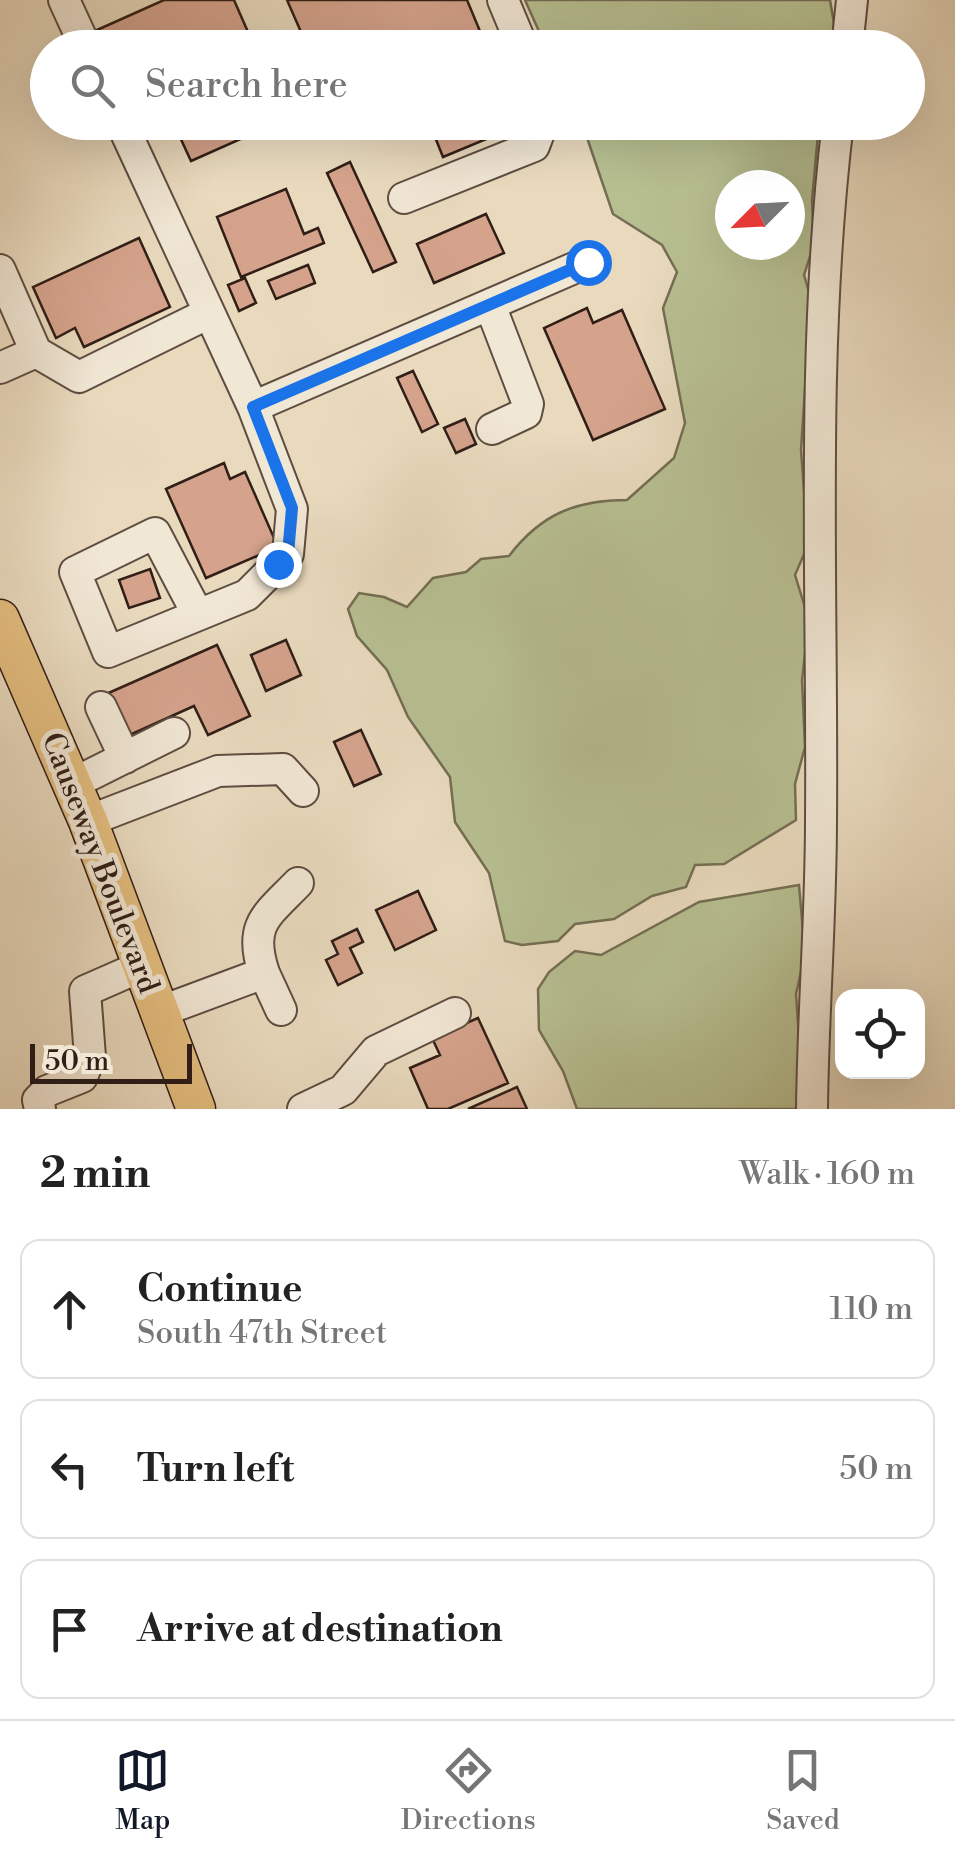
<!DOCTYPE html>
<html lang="en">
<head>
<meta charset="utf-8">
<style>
	:root { --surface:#fff; --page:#f6f6f6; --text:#222; --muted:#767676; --line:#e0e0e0; --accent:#111827 }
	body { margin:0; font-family:"Libre Bodoni",serif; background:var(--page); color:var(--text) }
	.controls { position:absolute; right:30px; bottom:30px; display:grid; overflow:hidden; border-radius:20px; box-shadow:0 10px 40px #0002 }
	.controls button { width:90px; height:90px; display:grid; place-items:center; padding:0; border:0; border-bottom:2px solid var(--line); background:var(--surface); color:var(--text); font:50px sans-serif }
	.compass { position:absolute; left:715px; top:170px; width:90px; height:90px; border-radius:50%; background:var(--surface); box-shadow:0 10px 40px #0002; rotate:246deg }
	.scale { position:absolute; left:30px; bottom:25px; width:162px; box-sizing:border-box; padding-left:10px; border:5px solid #301e17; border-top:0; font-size:28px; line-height:35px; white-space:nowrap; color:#301e17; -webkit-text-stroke:8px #f1e7d5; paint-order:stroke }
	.stop { position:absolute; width:30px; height:30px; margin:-22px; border:8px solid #1a73e8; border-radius:50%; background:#fff }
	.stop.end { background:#1a73e8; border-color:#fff; box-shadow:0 2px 10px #0008 }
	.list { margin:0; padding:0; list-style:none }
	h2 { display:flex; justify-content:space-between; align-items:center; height:130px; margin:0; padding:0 40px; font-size:42px }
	h2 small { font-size:32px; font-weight:400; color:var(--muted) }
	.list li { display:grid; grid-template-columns:65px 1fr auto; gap:30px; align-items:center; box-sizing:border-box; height:140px; margin:0 20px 20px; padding:0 20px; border:2px solid var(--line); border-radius:20px }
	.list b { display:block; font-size:38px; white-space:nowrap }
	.list p { margin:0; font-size:32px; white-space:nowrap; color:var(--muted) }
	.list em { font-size:32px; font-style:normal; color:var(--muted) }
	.icon { flex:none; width:55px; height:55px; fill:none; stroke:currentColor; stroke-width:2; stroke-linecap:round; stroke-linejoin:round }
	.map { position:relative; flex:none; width:955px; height:1109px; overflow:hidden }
	.search { position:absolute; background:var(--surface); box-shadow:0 10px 40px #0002; left:30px; right:30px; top:30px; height:110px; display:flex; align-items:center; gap:25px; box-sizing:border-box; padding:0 35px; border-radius:55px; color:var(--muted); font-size:38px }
	.sheet { height:610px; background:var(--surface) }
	nav { display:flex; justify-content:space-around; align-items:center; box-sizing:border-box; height:140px; border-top:2px solid var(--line); background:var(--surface); font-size:28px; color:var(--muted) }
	nav a { display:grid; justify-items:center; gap:5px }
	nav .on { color:var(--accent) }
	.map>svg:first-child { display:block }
	.green { fill:#b7bf91; stroke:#746e54; stroke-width:2.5; fill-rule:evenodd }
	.building { fill:#d5a38c; stroke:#301e17; stroke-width:2.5 }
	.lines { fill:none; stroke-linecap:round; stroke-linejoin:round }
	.minor-casing { stroke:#5e4d41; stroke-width:34 }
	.major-casing { stroke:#301e17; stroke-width:41 }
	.minor { stroke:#f1e7d5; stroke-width:30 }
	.major { stroke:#e4bd7f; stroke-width:38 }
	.route { stroke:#1a73e8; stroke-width:12 }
	.labels { text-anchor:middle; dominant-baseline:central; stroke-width:10; stroke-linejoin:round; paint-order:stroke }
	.street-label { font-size:30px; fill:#301e17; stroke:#f1e7d5 }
</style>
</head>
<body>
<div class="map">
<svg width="955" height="1109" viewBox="0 0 955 1109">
	<rect width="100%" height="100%" fill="#e9dabe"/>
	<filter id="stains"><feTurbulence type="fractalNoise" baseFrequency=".002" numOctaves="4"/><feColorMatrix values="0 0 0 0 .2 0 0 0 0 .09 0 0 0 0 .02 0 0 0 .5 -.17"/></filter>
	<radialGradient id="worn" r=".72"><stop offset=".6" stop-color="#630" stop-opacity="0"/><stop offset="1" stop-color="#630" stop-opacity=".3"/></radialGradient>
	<path class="green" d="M525 0H830L838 47H546Z
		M582 123H819L812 200 814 244 804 275 811 299 801 450 808 545 795 575 809 620 802 680 805 747 795 784 796 820 724 864 695 865 686 887 652 896 614 919 575 924 558 941 522 945 505 941 489 873 455 822 450 777 408 717 387 670 357 636 348 609 359 593 384 597 407 607 433 578 466 572 481 559 509 556C541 514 576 500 627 500L674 458 685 423 663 308 677 272 662 245 613 214ZM730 185H790V245H730Z
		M799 885 805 954 796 994 804 1109H577L563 1071 539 1030 538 989 549 972 575 951 601 955 699 902Z"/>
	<path class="building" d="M164 0H234L251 39 232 48H105L97 30Z
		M287 0H467L487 48H308Z
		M173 122H261L263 129 191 161Z
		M340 122H375L345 135Z
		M429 122H527L443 157Z
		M350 162 396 262 373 272 327 173Z
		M286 189 304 234 318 228 324 243 241 277 217 217Z
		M486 214 504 253 434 283 417 244Z
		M139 238 170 307 84 347 75 328 56 338 33 287Z
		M308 265 315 283 276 299 268 281Z
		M245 278 256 303 239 311 228 285Z
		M587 308 593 323 622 310 665 409 593 440 544 328Z
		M413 371 438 424 422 432 397 378Z
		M465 419 476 444 456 453 444 428Z
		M224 463 230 479 245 472 278 547 206 578 166 489Z
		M150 569 160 598 129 608 119 580Z
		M286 640 301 675 266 691 251 655Z
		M217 645 250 716 208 735 194 706 123 738 104 695Z
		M361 730 381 774 354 786 334 742Z
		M418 891 436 930 395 950 376 910Z
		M357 929 363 942 350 948 362 973 338 985 326 960 338 954 332 941Z
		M478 1018 508 1083 448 1109H428L410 1068 440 1055 432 1038Z
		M517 1087 527 1109H468Z"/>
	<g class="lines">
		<g class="minor-casing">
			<path id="minor" d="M64 0 86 48
				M503 0 523 48
				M847 48 852 0
				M121 122 253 407 292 509 288 554 247 595 108 652 75 572 155 533 198 615
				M404 198 534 146 543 122
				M0 270 36 352
				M490 305 528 404 526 413 492 429
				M0 368 36 352 79 377 209 313
				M253 407 588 262
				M101 707 125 758
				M72 784 174 733
				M88 821 218 771 283 769 303 791
				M264 973 281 1010
				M159 1012 264 973C248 925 266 916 298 883
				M40 1109 38 1100 47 1091 82 1077 90 1057 85 991 142 966
				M303 1109 343 1090 376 1051 455 1013
				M812 1109C813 1013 821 917 821 820 823 587 810 355 838 122"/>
		</g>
		<g class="major-casing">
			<path id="major" d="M0 619 88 821 196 1109"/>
		</g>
		<use href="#minor" class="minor"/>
		<use href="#major" class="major"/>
	</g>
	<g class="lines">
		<path class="route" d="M278 564 288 554 292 508 253 407 588 262"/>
	</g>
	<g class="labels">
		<g class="street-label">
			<text transform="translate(100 863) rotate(69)">Causeway Boulevard</text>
		</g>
	</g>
	<rect width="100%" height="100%" filter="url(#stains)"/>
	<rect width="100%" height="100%" fill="url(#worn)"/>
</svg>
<div class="controls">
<button><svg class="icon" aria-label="locate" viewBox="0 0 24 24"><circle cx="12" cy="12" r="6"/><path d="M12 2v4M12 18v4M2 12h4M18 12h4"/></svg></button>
</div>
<svg class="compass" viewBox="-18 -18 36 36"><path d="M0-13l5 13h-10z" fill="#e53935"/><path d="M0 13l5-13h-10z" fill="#767676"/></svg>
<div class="scale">50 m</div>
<div class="stop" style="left:588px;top:262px"></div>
<div class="stop end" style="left:278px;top:564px"></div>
<div class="search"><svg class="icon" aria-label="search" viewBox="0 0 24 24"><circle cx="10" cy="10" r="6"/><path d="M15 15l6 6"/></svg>Search here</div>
</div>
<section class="sheet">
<h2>2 min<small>Walk · 160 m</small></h2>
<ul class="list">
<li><svg class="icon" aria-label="ahead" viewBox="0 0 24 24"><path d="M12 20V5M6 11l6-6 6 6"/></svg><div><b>Continue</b><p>South 47th Street</p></div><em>110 m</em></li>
<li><svg class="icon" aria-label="left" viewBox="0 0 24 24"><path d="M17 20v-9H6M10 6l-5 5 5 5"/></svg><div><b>Turn left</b></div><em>50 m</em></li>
<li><svg class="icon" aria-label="arrive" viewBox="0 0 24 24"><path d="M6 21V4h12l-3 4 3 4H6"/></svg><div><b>Arrive at destination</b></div></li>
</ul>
</section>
<nav>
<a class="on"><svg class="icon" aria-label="map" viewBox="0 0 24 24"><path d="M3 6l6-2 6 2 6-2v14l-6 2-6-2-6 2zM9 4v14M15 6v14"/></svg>Map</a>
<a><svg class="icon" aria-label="directions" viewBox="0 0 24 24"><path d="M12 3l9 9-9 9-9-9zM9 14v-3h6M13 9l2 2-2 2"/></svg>Directions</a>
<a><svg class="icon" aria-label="saved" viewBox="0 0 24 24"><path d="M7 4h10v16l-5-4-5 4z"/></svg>Saved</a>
</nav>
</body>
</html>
